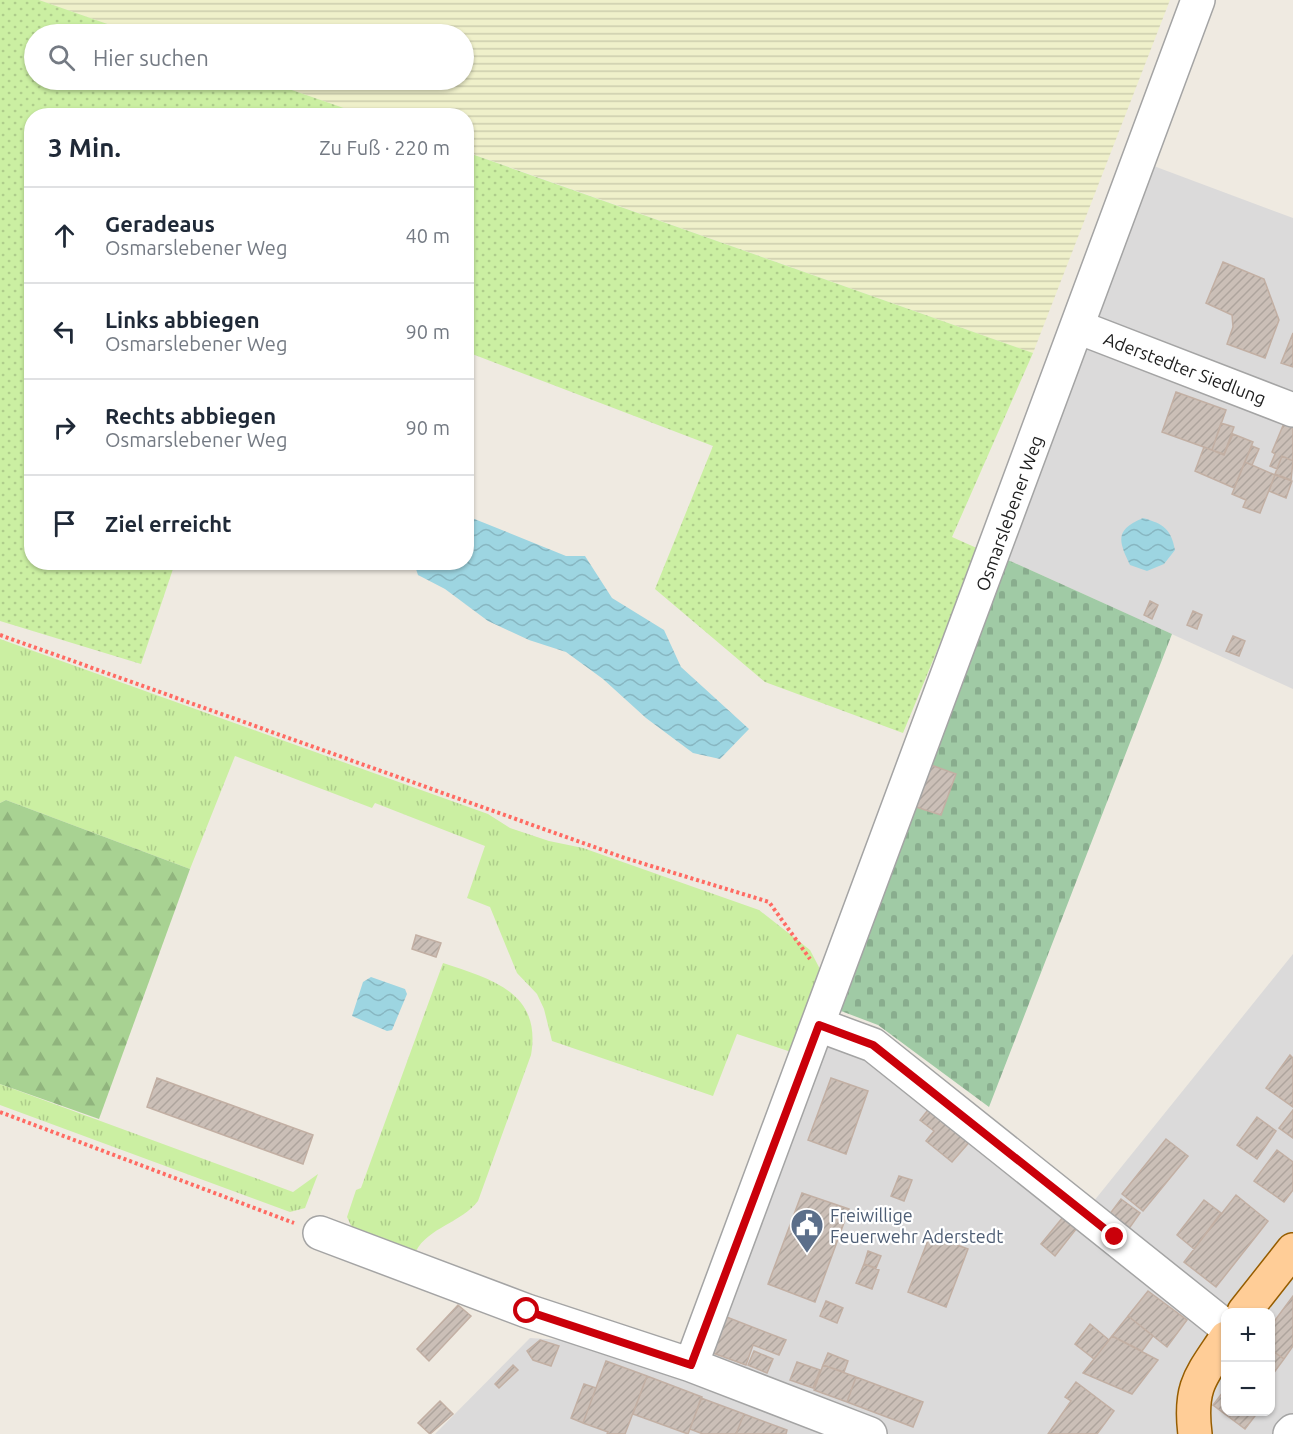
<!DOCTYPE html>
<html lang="de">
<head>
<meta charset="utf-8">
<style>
	:root { --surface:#fff; --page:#f6f6f7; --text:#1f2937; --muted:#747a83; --line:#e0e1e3 }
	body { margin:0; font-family:Ubuntu,sans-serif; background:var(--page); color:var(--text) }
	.controls { position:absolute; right:18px; bottom:18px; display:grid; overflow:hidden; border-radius:12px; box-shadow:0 2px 4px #0004 }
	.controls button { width:54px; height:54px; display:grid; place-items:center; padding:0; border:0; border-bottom:2px solid var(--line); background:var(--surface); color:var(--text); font:30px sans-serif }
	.stop { position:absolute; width:18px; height:18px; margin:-14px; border:4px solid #ca000a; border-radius:50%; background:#fff }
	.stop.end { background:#ca000a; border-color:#fff; box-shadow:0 2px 6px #0008 }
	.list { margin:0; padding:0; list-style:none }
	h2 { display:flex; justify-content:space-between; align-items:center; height:78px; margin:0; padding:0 24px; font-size:26px }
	h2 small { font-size:20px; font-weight:400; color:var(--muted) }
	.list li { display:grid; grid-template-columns:39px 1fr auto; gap:18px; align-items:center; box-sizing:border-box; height:96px; padding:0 24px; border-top:2px solid var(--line) }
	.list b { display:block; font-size:22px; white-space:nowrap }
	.list p { margin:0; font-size:20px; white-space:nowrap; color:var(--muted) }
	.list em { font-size:20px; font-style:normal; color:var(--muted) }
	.icon { flex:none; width:33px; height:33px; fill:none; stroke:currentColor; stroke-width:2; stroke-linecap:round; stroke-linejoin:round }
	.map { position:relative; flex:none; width:1293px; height:1434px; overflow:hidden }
	.search { position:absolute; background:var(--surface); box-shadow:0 2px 4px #0004; left:24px; top:24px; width:450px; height:66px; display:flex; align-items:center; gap:15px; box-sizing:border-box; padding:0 21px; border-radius:33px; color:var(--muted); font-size:22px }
	.panel { position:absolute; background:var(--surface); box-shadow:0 2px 4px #0004; left:24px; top:108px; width:450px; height:462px; border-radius:24px }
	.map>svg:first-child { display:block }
	.residential { fill:#dbdada; fill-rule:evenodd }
	.farmland { fill:url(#farmland-rules) }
	.grass { fill:url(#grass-tufts) }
	.forest { fill:url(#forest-firs) }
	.cemetery { fill:url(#cemetery-stones) }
	.garden { fill:url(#garden-dots) }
	.water { fill:url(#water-waves) }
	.building { fill:url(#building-hatch); stroke:#c2afa3; stroke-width:1.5 }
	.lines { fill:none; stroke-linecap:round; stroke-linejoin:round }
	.minor-casing { stroke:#a4a4a4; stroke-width:36 }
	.major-casing { stroke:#965d00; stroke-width:36 }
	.path { stroke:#ff6b63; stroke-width:4; stroke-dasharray:3 3; stroke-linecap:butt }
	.minor { stroke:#fff; stroke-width:33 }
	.major { stroke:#ffcd97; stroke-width:33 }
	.route { stroke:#ca000a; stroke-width:8 }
	.labels { text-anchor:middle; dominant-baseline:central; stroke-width:4.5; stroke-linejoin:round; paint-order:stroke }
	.street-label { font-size:18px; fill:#1d1d1d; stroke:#fff }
	.service-label { font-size:18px; fill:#4e5e75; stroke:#fff; text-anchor:start }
</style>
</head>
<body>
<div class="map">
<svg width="1293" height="1434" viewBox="0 0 1293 1434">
	<defs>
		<pattern id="farmland-rules" width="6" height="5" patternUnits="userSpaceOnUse" patternTransform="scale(1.5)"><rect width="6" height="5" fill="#eff0ca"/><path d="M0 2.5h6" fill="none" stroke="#cccdad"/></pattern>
		<pattern id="grass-tufts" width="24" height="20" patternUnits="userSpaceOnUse" patternTransform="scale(1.5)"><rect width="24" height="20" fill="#cbefa2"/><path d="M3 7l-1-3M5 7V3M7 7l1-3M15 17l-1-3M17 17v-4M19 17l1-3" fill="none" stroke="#aecc8b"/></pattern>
		<pattern id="forest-firs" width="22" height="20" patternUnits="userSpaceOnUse" patternTransform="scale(1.5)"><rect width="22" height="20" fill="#a8d292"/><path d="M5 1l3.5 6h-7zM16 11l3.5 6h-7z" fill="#90b47d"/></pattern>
		<pattern id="cemetery-stones" width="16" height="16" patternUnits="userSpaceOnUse" patternTransform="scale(1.5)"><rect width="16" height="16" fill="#a0caa5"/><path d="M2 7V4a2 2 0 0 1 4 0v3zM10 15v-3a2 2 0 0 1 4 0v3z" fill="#89ad8e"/></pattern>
		<pattern id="garden-dots" width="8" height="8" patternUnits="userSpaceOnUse" patternTransform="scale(1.5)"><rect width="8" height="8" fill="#cbefa2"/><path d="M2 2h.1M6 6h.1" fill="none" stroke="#aecc8b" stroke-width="1.8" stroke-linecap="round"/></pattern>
		<pattern id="water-waves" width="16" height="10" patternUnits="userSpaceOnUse" patternTransform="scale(1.5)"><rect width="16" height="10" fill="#9dd5e1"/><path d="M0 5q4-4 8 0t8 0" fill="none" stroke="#87b6c1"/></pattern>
		<pattern id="building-hatch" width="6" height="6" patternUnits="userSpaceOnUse" patternTransform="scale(1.5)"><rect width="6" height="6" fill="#cbbfb7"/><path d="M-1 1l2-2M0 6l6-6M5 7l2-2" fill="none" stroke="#aea49d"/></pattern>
	</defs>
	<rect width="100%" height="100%" fill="#efeae1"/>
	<path class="residential" d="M1151 165 1293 218V689L1008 560Z
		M1293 954V1434H435L530 1338 577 1341 698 1384 824 1038 872 1056 1077 1222ZM1226 1312H1270V1412H1226Z"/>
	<path class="farmland" d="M39 0H1170L1033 353 467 152 466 116 364 115 263 80H464V34H136Z"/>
	<path class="grass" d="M0 639 488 814 510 828 549 841 583 848 759 910 810 950 821 971 794 1053 737 1034 713 1096 552 1041 544 1009 537 994 517 973 490 907 467 898 485 846 375 803 372 808 235 756 190 869 6 800 0 803Z
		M443 963C491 979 542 992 531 1055L478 1201C462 1222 428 1228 416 1251L408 1253 355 1234 347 1217 356 1190 361 1188Z
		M0 1084 293 1192 318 1174 305 1208 290 1212 0 1105Z"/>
	<path class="forest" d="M6 800 190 869 99 1119 0 1084V803Z"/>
	<path class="cemetery" d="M1008 560 1172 634 989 1107 878 1025 841 1011Z"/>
	<path class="garden" d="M0 0H39L136 34H34V80H263L364 115 32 116V562L175 563 141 664 0 621Z
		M466 152 1033 353 952 537 979 549 903 733 765 682 655 589 713 446 467 352Z"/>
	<path class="water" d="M467 516 566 556H585L612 598 664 630 681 667 749 729 720 759 693 753 646 718 603 679 566 652 529 640 488 621 445 589 418 575 414 563 466 562Z
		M1143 518C1164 524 1171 529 1175 550L1164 564 1147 571 1130 565C1118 540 1115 530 1143 518Z
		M371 977 405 989 407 994 392 1030 387 1031 352 1016 363 982Z"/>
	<path class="building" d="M1223 262 1264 279 1279 320 1265 358 1227 344 1233 327 1232 315 1206 303Z
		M1293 333V367L1281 363Z
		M1176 392 1226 410 1212 450 1162 432Z
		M1287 416 1293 419V461L1282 456 1277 469 1270 466 1275 454 1272 452Z
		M1221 423 1234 427 1224 454 1212 450Z
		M1233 434 1253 442 1234 488 1195 471 1204 447 1224 455Z
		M1252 446 1259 449 1252 465 1245 462Z
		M1282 456 1293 461 1291 480 1275 474Z
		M1245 462 1275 475 1260 513 1243 507 1246 500 1232 494Z
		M1275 475 1292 481 1286 498 1269 491Z
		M1150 601 1158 605 1152 619 1144 615Z
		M1193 611 1202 615 1197 629 1187 625Z
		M1233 636 1245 641 1239 656 1226 651Z
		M931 765 956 774 941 815 916 807Z
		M416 935 441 943 436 957 412 949Z
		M1290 1055 1293 1058V1107L1266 1088Z
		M157 1078 313 1135 303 1164 147 1107Z
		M831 1078 868 1091 846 1154 808 1140Z
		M931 1106 972 1139 952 1162 926 1141 934 1131 920 1120Z
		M1293 1110V1138L1279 1128Z
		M1257 1117 1276 1131 1257 1159 1237 1145Z
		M1166 1139 1188 1156 1143 1211 1122 1194Z
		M1277 1150 1293 1162V1190L1284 1202 1254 1181Z
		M899 1176 912 1180 904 1201 891 1196Z
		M802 1193 849 1209 815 1302 768 1284Z
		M1236 1195 1268 1221 1216 1287 1184 1262Z
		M1121 1199 1140 1213 1128 1230 1109 1215Z
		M1204 1200 1221 1213 1194 1249 1177 1235Z
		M1063 1217 1077 1228 1055 1256 1041 1244Z
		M930 1235 968 1249 946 1307 908 1292Z
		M868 1251 881 1256 876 1268 864 1264Z
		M864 1264 879 1270 872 1289 856 1283Z
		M1148 1291 1187 1320 1167 1347 1128 1316Z
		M1293 1296V1346L1284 1359 1270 1349V1327Z
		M826 1301 843 1308 837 1323 820 1316Z
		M458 1305 471 1316 429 1361 417 1349Z
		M724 1316 786 1340 779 1355 753 1345 746 1365 710 1352Z
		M1128 1316 1153 1336 1142 1351 1112 1336Z
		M1090 1324 1109 1340 1094 1359 1075 1344Z
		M1112 1336 1158 1360 1132 1394 1083 1373Z
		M540 1340 559 1346 551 1366 533 1360 527 1351Z
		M1270 1349 1284 1359 1270 1378Z
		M754 1351 773 1359 767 1373 748 1365Z
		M828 1353 848 1361 844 1372 823 1365Z
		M606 1361 647 1376 625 1434H607L608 1432 583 1423Z
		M797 1362 820 1370 813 1388 790 1380Z
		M513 1365 518 1370 499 1388 495 1384Z
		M823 1365 856 1377 847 1402 814 1390Z
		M647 1376 702 1397 688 1434 633 1414Z
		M856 1377 923 1402 913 1427 847 1402Z
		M1076 1382 1114 1411 1097 1434H1048L1071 1401 1065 1397Z
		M584 1384 596 1388 583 1423 571 1418Z
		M1226 1388V1412H1258L1245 1429 1213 1405Z
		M701 1398 744 1414 736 1434H703L690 1429Z
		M440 1401 453 1414 430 1434 418 1423Z
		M744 1414 787 1430 786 1434H736Z"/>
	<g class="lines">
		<g class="minor-casing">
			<path id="minor" d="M1078 327 1293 410
				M819 1025 873 1045 1226 1327
				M320 1233 527 1311 691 1365 870 1434
				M691 1365 1198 0
				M1290 1434 1293 1431"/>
		</g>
		<g class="major-casing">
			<path id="major" d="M1244 1312 1293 1250
				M1195 1434C1189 1386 1201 1376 1226 1338"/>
		</g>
		<path class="path" d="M0 635 625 858 769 902 810 959
			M0 1112 294 1223"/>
		<use href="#minor" class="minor"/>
		<use href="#major" class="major"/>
	</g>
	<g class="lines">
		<path class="route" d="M527 1311 691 1365 819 1025 873 1045 1115 1237"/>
	</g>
	<defs>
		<g id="civic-pin" transform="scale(1.725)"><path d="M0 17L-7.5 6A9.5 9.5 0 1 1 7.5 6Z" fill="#5c6f8a" stroke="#fff"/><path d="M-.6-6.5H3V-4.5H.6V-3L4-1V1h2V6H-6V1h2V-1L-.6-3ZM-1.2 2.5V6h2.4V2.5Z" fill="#fff"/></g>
	</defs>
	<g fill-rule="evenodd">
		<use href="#civic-pin" x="807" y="1225"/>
	</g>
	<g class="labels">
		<g class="street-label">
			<text transform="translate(1185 368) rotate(21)">Aderstedter Siedlung</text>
			<text transform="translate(1009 513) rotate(-70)">Osmarslebener Weg</text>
		</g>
		<g class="service-label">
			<text x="830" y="1215">Freiwillige<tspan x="830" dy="21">Feuerwehr Aderstedt</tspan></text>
		</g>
	</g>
</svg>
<div class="controls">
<button>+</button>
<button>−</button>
</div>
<div class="stop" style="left:527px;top:1311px"></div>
<div class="stop end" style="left:1115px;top:1237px"></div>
<div class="search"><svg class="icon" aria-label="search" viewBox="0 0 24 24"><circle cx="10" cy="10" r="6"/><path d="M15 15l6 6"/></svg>Hier suchen</div>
<section class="panel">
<h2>3 Min.<small>Zu Fuß · 220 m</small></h2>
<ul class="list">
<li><svg class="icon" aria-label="ahead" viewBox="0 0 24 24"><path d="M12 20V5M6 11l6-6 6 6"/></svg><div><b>Geradeaus</b><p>Osmarslebener Weg</p></div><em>40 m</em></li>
<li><svg class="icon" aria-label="left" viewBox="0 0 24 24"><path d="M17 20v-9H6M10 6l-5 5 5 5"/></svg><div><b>Links abbiegen</b><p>Osmarslebener Weg</p></div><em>90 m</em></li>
<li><svg class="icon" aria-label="right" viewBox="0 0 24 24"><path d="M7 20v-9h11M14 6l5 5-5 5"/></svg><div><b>Rechts abbiegen</b><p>Osmarslebener Weg</p></div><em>90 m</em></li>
<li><svg class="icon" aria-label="arrive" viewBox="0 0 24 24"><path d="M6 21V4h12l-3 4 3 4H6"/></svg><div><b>Ziel erreicht</b></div></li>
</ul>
</section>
</div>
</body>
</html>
